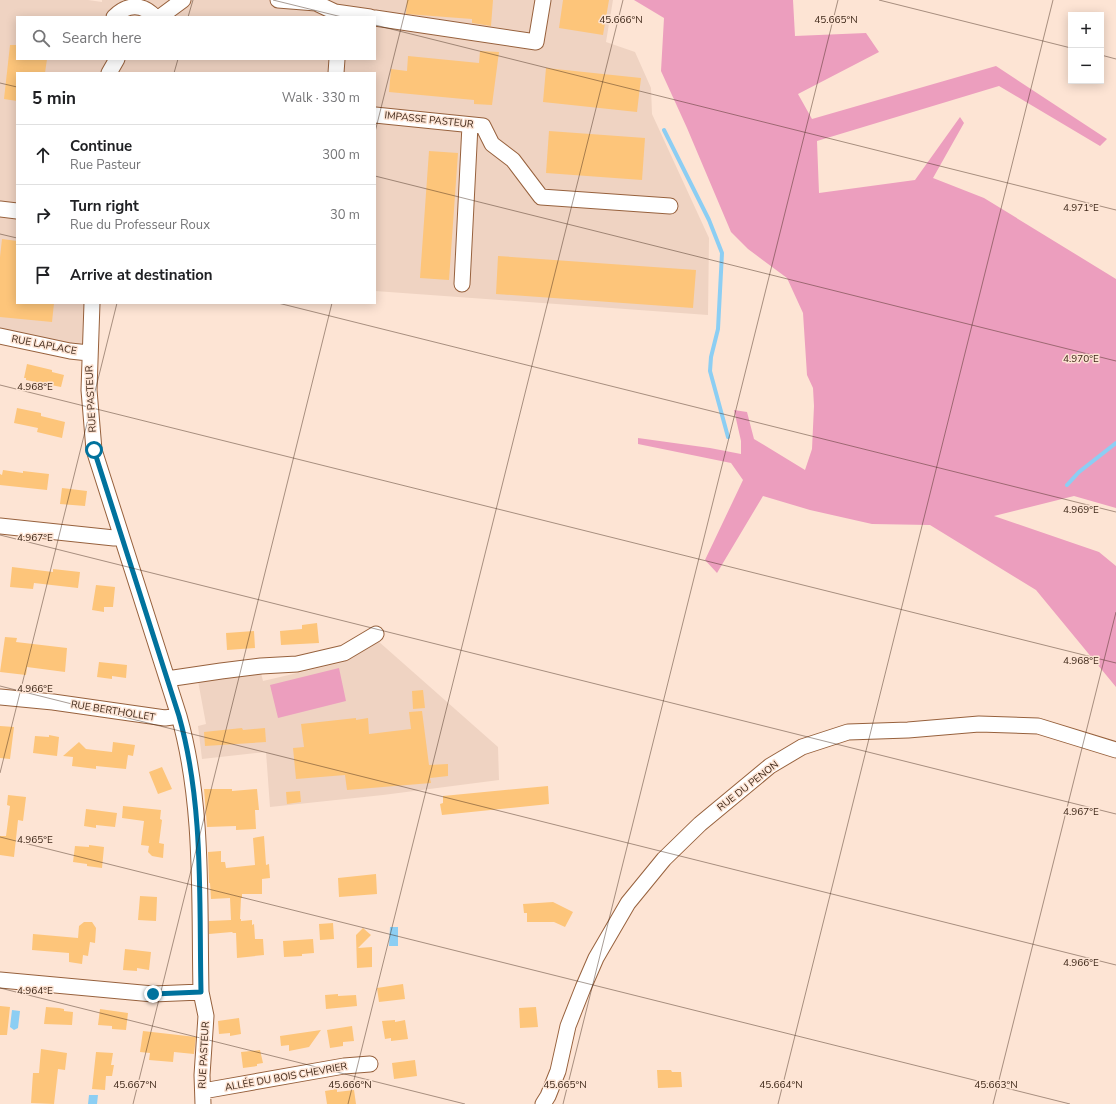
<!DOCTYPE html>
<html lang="en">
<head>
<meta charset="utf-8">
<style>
	:root { --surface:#fff; --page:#f2f2f2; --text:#202124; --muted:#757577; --line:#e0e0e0 }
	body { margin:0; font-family:"Nunito Sans",sans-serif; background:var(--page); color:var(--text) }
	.controls { position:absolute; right:12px; top:12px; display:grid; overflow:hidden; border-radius:0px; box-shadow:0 2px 10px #0003 }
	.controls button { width:36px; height:36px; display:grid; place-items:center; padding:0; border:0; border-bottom:1px solid var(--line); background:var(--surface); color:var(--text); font:20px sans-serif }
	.stop { position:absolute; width:12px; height:12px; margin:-9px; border:3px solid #00729d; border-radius:50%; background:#fff }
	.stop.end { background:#00729d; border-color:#fff; box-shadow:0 1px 4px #0008 }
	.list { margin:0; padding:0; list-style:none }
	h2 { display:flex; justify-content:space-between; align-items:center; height:52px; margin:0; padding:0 16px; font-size:17px }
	h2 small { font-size:13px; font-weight:400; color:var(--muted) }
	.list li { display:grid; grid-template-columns:26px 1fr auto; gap:12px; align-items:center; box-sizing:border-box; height:60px; padding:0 16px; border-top:1px solid var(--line) }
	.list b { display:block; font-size:15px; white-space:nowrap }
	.list p { margin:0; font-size:13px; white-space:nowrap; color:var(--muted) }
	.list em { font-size:13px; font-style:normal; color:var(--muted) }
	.icon { flex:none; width:22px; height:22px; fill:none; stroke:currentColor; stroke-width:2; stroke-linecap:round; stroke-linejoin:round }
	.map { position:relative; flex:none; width:1116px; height:1104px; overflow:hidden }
	.search { position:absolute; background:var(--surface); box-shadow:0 2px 10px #0003; left:16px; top:16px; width:360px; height:44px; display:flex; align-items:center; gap:10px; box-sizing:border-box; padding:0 14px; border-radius:0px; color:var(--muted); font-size:15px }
	.panel { position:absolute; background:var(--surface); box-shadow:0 2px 10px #0003; left:16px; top:72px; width:360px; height:232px; border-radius:0px }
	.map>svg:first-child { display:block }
	.built { fill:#efd3c2; fill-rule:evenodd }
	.green { fill:#ec9ebe }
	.water { fill:#8ccef3 }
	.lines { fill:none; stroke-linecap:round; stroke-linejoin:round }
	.stream { stroke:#8ccef3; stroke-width:4 }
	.building { fill:#fdc57a }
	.minor-casing { stroke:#97613d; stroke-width:17 }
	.minor { stroke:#fff; stroke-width:15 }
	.route { stroke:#00729d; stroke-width:5 }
	.ticks { fill:none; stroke:#3d2617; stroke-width:1; stroke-opacity:0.45 }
	.labels { text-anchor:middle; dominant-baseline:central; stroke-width:3; stroke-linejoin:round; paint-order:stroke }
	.street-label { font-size:10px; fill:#3d2617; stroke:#fde4d4 }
	.ticks-label { font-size:10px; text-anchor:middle; fill:#3d2617; stroke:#fde4d4; stroke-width:3; stroke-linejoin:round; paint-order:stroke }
</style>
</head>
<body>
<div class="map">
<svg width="1116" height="1104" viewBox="0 0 1116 1104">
	<rect width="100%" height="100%" fill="#fde4d4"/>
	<path class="built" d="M0 0H88L102 2V0H613L606 42 635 52 651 88 652 114 709 238 708 315 375 291V73H17V303H96L83 349 0 333ZM17 17H375V59H17Z
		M378 641 498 747 499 780 383 795 270 807 266 752 202 759 198 726 206 724 198 681 261 673 263 681 344 662Z"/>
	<path class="green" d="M634 0H793L795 36 866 33 879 52 798 94 812 119 996 66 1107 139 1100 146 999 86 817 141 819 193 915 180 960 117 964 123 933 178 984 198 1116 279V508L1074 496 994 516 1099 552 1116 566V687L1036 590 930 525 872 524 810 510 763 496 717 573 705 560 743 480 731 463 638 444V438L710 448 741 454V441L734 410 747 412 754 439 805 470 812 449 814 406 813 388 807 375 803 313 787 278 748 249 731 232 687 128 661 71 664 18Z
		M339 668 346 701 278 718 270 685Z"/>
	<path class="water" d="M390 927H398V946H389Z
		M12 1010 20 1011 18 1028 14 1030 10 1027Z
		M89 1095H98L97 1104H88Z"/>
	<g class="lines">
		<path class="stream" d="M664 130 709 220 722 253 718 329 711 357 710 371 728 437
			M1067 485 1079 472 1116 443"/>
	</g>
	<path class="building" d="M407 0H493L491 26 472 23V19L406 14Z
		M563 0H609L603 35 559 28Z
		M10 45H17V59H47L45 73H17V101L4 99Z
		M480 51 499 52 492 105 474 104V100L389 92 391 69 407 71 408 56 479 63Z
		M546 68 641 78 637 112 543 102Z
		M549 131 645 138 642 180 546 173Z
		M429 151 458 153 449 280 420 278Z
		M2 239 17 241V303H54L52 322 0 317V257Z
		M498 256 696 270 693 308 496 294Z
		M27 364 52 370V372L64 375 61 387 26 380V378H24Z
		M17 408 41 413V416L65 422 62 438 37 432 38 428 14 423Z
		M3 470 23 473V471L49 474 47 490 0 485V474L2 475Z
		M62 488 87 491 85 506 60 504Z
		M12 567 53 572V569L80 572 78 588 34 583 33 589 10 587Z
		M96 585 115 587 113 607H104V612L92 610Z
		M317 623 319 643 281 645 280 631 302 629V625Z
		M254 631 255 648 227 650 226 633Z
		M5 637 17 638 16 642 67 648 65 672 27 667 26 675 0 672Z
		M99 662 127 665 126 678 112 676V679L97 677Z
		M423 690 425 708 413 709 412 691Z
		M422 711 429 765 448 764V776L430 778 431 783 347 790 345 775 296 779 293 748 304 747 301 724 356 718V720L368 718 369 734 411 729 409 712Z
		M0 726 14 727 10 759 0 758Z
		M242 728 243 730 265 728 266 742 205 746 204 732Z
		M49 735 59 737 57 756 33 753 35 736 49 737Z
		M79 742 86 749 112 752 113 742 135 745 133 756 128 755 126 769 96 766V769L72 766 73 757 63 756Z
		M162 767 172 789 158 794 149 772Z
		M548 786 549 804 442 815 440 804 443 803V796Z
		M204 789H232V791L257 789 259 810H255L256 829 236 830V826L207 827Z
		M300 791 301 802 287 804 286 792Z
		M8 795 26 797 23 821 18 820 14 857 0 855V836H6L10 806 7 805Z
		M123 806 161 810 160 819 162 820 159 843 164 844 163 858 152 856 148 852 149 846 141 845 144 821 122 818Z
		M86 809 117 813 115 827 96 825V828L84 826Z
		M264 836 266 865 269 864 270 878 262 879V894H242V898H241L240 919H241V921L252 920V925L254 924 255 939H263L264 955 237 958 236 933H233L232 932 209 934V921L231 920 230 898 211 899 210 883H209L208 852 221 851V862H225L226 868 255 865 253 838Z
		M89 845 104 847 102 868 87 866V864L73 862 75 846 89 847Z
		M376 874 377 894 339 897 338 878Z
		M140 896 157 897 156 921 138 920Z
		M553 902 573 912 565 927 554 922H527V913H524L523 904Z
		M84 922H92L96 928 95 943 90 942 88 956 83 955 82 964 69 962V953L32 950 33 934 78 938 79 926Z
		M333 923 334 939 320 940 319 924Z
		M363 928 371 935 358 948 372 947V967L357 968 356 935Z
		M313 939 314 953 302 954V956L284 957 283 941Z
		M125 949 151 952 149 970 137 968V971L123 970Z
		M403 984 405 999 379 1002 377 988Z
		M338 994V996L356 995 357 1006 326 1009 325 995Z
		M0 1006 10 1007 7 1035H0Z
		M46 1007 59 1008 64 1009V1011L73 1012 72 1025 44 1024Z
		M536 1007 538 1027 520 1028 519 1008Z
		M100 1009 128 1013 126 1030 112 1029V1026L98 1025Z
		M239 1018 241 1034 230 1036V1033L219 1034 218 1021Z
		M395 1020V1022L405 1020 408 1039 391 1041V1038L385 1039 382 1021Z
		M352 1026 354 1041 343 1042V1046L330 1048 327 1030Z
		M321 1030 309 1047 289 1051V1045L281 1046 280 1036Z
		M143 1031 196 1037 194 1054 174 1052 173 1062 149 1060 150 1053 140 1052Z
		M41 1049 67 1053 65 1070 58 1069 54 1104 31 1103 33 1073H39Z
		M260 1050 263 1063 257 1064V1066L243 1068 241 1052Z
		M96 1052 113 1053 111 1065H114L112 1076H106L105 1090 92 1089Z
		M415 1060 417 1076 394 1079 392 1063Z
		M657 1070H671L672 1072H681L682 1087 658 1088Z
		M337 1089V1092L354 1090 356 1104H327L325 1091Z"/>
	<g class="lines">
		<g class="minor-casing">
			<path id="minor" d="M278 0 316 3 335 12 337 17
				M335 12 370 17
				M114 17C127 4 142 3 155 17
				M160 17 183 0
				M375 18 536 42 543 0
				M109 73 117 59
				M336 73 337 59
				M375 115 483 126 492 144 513 160 541 197 670 206
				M0 209 17 211
				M462 284 470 125
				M92 303 89 390 94 450 179 716C204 805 199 900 201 992L206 1016 202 1075 203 1104
				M0 336 70 351 89 353
				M0 526 114 538 120 537
				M167 679 221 671 261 666 297 664 344 653 376 634
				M0 697 53 702 165 718 179 716
				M0 980 153 994 201 992
				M203 1091 344 1066 370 1064
				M543 1104 548 1096 558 1071 568 1026 583 988 596 958 628 903 664 859 700 824 770 766 802 747 848 732 908 730 979 724 1038 726 1116 750"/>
		</g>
		<use href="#minor" class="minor"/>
	</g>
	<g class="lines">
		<path class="route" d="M94 450 179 716C204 805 199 900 201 992L153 994"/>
	</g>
	<path class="ticks" d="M273 0 342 17M879 0 1071 48M188 17 193 0M375 25 1116 210M1101 55 1116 59M174 73 178 59M0 83 17 87M375 132 408 0M375 176 1116 361M0 234 17 238M278 303 1116 512M0 385 1116 663M0 535 1116 814M0 686 1116 965M0 773 117 303M0 837 1070 1104M0 988 465 1104M133 1104 332 303M348 1104 623 0M563 1104 838 0M778 1104 1053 0M993 1104 1116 612"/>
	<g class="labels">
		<g class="street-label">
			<text transform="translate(429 120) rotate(6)">IMPASSE PASTEUR</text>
			<text transform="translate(44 345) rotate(11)">RUE LAPLACE</text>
			<text transform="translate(91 399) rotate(-93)">RUE PASTEUR</text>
			<text transform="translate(113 711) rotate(9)">RUE BERTHOLLET</text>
			<text transform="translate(748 786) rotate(-38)">RUE DU PENON</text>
			<text transform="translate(204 1055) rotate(-87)">RUE PASTEUR</text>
			<text transform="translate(286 1077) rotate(-10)">ALLÉE DU BOIS CHEVRIER</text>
		</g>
	</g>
	<g class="ticks-label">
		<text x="621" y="23">45.666°N</text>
		<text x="836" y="23">45.665°N</text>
		<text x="1081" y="211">4.971°E</text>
		<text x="1081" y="362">4.970°E</text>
		<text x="35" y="390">4.968°E</text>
		<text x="1081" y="513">4.969°E</text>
		<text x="35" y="541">4.967°E</text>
		<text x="1081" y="664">4.968°E</text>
		<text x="35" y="692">4.966°E</text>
		<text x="1081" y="815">4.967°E</text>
		<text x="35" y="843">4.965°E</text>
		<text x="1081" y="966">4.966°E</text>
		<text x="35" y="994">4.964°E</text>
		<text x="135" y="1088">45.667°N</text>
		<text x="350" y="1088">45.666°N</text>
		<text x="565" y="1088">45.665°N</text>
		<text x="781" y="1088">45.664°N</text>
		<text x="996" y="1088">45.663°N</text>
	</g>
</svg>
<div class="controls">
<button>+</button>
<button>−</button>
</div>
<div class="stop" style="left:94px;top:450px"></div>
<div class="stop end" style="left:153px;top:994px"></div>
<div class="search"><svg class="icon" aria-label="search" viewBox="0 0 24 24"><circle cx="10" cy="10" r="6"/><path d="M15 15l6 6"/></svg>Search here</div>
<section class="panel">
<h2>5 min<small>Walk · 330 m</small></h2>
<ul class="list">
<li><svg class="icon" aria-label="ahead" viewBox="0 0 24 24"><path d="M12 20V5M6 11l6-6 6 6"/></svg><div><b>Continue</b><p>Rue Pasteur</p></div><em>300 m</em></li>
<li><svg class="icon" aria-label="right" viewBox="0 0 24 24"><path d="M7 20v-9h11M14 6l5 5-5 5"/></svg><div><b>Turn right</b><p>Rue du Professeur Roux</p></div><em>30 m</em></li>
<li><svg class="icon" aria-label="arrive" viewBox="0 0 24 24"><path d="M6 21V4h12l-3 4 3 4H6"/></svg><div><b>Arrive at destination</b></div></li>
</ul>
</section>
</div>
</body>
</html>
